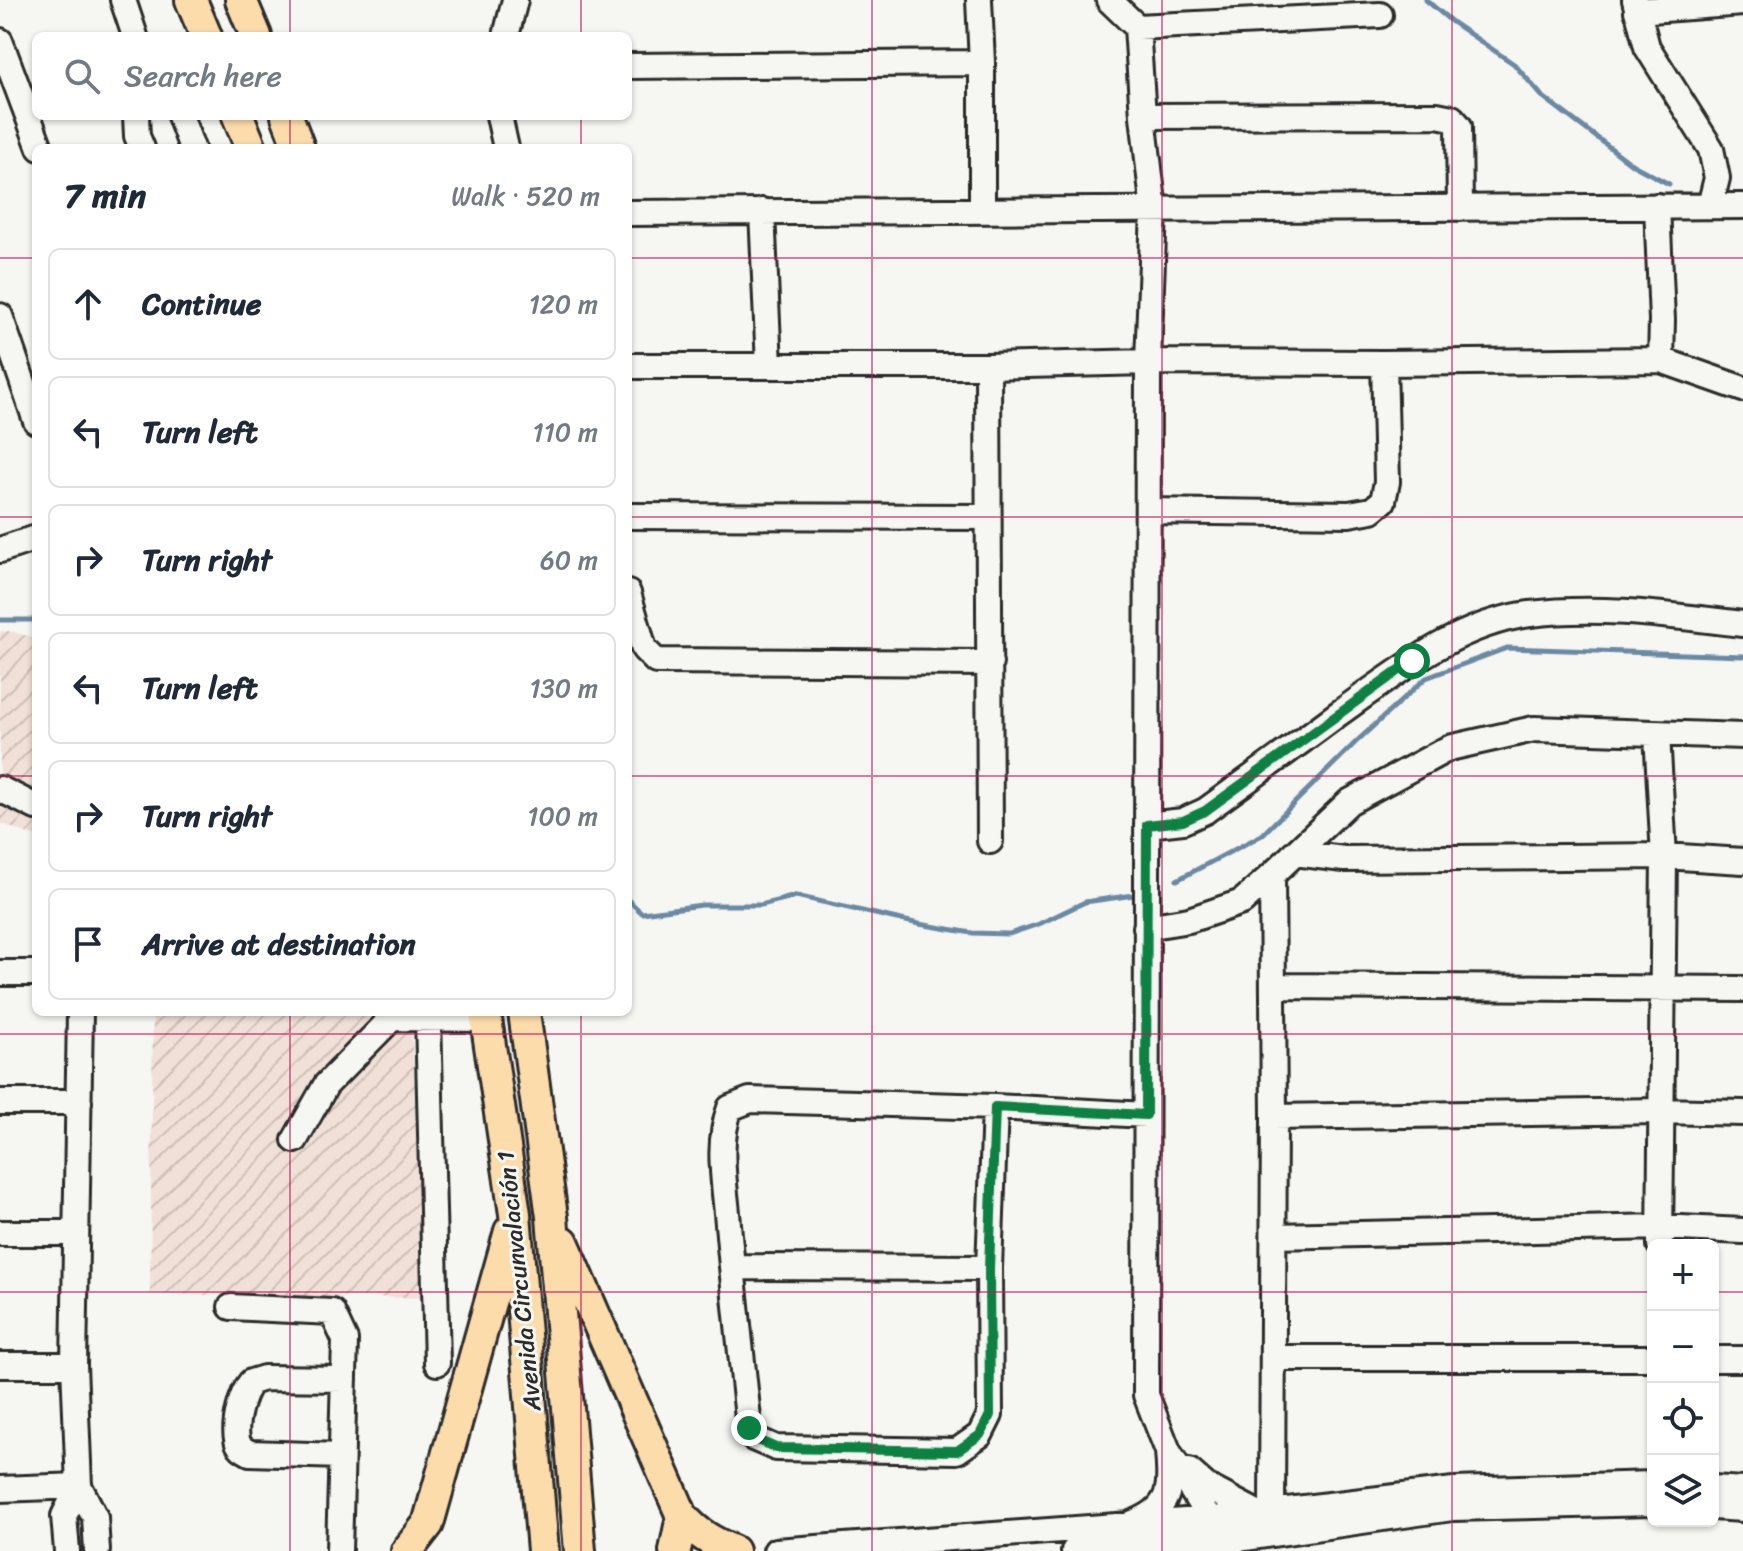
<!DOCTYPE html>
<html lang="en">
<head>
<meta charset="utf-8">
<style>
	:root { --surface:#fff; --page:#f2f2f3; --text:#1f2937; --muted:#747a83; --line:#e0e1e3 }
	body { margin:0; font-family:Sriracha,sans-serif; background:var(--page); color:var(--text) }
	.controls { position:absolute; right:24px; bottom:24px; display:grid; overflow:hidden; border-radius:12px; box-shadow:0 2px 6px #0004 }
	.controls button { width:72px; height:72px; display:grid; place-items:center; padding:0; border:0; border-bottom:2px solid var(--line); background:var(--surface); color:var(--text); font:40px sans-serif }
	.stop { position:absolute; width:24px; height:24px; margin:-18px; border:6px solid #0b8043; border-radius:50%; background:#fff }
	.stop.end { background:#0b8043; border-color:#fff; box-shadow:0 2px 8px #0008 }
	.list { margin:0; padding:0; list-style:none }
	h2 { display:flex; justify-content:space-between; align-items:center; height:104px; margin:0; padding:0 32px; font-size:34px }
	h2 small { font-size:26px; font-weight:400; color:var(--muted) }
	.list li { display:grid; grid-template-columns:52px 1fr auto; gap:24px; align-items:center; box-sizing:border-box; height:112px; margin:0 16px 16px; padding:0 16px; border:2px solid var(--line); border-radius:12px }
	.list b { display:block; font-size:30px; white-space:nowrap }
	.list em { font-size:26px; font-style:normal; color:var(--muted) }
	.icon { flex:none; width:44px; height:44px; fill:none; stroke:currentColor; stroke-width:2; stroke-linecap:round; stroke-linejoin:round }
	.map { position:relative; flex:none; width:1743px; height:1551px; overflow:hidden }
	.search { position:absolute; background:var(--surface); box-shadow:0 2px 6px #0004; left:32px; top:32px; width:600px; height:88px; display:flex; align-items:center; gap:20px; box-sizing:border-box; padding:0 28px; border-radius:12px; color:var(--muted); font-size:30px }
	.panel { position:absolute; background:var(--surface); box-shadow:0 2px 6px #0004; left:32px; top:144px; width:600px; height:872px; border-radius:12px }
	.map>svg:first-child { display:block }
	.industrial { fill:url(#industrial-furrows) }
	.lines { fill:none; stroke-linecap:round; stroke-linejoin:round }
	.stream { stroke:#6c89a3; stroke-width:5 }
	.minor-casing { stroke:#2b2b2b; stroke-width:30 }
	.major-casing { stroke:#2b2b2b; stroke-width:36 }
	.minor { stroke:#f6f6f2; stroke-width:24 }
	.major { stroke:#fddcac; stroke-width:30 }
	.route { stroke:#0b8043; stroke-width:10 }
	.grid { fill:none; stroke:#c2185b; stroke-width:2; stroke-opacity:0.55 }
	.labels { text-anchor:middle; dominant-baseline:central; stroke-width:6; stroke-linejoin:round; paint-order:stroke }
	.street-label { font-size:24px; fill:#2b2b2b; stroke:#f6f6f2 }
</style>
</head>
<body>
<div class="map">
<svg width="1743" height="1551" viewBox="0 0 1743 1551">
	<defs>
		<pattern id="industrial-furrows" width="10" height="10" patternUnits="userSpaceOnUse" patternTransform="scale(2)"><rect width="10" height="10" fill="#f0e0d7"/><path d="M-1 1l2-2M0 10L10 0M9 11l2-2" fill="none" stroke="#cec0b9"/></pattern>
	</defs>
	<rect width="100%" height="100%" fill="#f6f6f2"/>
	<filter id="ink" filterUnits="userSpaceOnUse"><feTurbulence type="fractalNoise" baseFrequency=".0125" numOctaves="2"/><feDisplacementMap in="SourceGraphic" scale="16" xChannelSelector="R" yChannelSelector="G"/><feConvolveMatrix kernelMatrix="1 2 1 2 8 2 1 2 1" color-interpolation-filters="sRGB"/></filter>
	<g filter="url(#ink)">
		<path class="industrial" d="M8 631 36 638V837L0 823V632Z
			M153 1012H410L430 1298 150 1294Z"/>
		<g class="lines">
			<path class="stream" d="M1426 0 1452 22 1514 64 1542 96 1633 165 1669 184
				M0 620H36
				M1177 880 1262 835 1357 741 1426 678 1507 648 1743 656
				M628 900 642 913 702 905H761L796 896 919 924 972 933 1009 934 1039 924 1085 902 1134 895"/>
			<g class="minor-casing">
				<path id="minor" d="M123 0 135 36
					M979 0 982 63V209
					M1109 0 1137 27 1143 116 1154 211 1148 362 1146 1395 1168 1451 1229 1551
					M1635 0 1647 47 1711 149 1717 178 1710 206
					M1637 11 1743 3
					M1137 27 1380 15
					M506 36 515 0
					M0 41 40 148
					M628 66 982 63
					M136 116 137 136 142 148
					M180 116 192 148
					M499 116 506 148
					M1143 116 1437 115 1452 118 1459 126 1460 208
					M762 211 769 366
					M628 213 1743 206
					M0 316 36 421
					M1661 360 1743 389
					M628 366H988L990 841
					M988 366 1148 362 1384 363
					M1148 511 1349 514 1372 510 1383 501 1387 482 1384 363 1661 360 1662 320 1657 206
					M628 516 988 517
					M0 550 36 538
					M628 593 644 649 656 661 990 663
					M1657 734 1664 856 1660 1245
					M0 789 36 807
					M1147 825 1183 821 1205 811C1249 779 1294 747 1338 714 1396 673 1457 623 1530 614 1601 605 1673 616 1743 624
					M1294 853 1344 859 1664 856 1743 861
					M1146 927 1189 920 1242 902 1272 875
					M0 973H36
					M1273 986 1743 989
					M80 1012 74 1365 79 1486 95 1517 97 1551
					M386 1012 392 1018 486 1019
					M428 1018 437 1363
					M0 1102H79
					M995 1107 989 1268 990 1415 980 1435 957 1451 776 1448 753 1438 749 1428C742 1360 734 1292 728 1224 725 1185 716 1145 730 1108L750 1100 995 1107 1146 1115
					M1274 1117 1661 1111 1743 1113
					M295 1140 326 1085 392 1018
					M0 1233H76
					M1274 1236 1660 1227 1743 1231
					M732 1267 989 1268
					M231 1307 332 1312 345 1340 339 1551
					M1274 1358H1653
					M1713 1359H1743
					M0 1365H74
					M341 1456 250 1453C244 1450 238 1447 237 1439 234 1424 241 1394 251 1382L264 1378 344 1379
					M1189 1471 1206 1486 1259 1514
					M1713 1488 1743 1490
					M0 1489 79 1486
					M1713 1507 1743 1509
					M1272 1512 1274 1117 1272 875 1349 802 1449 748 1534 729 1743 736
					M1133 1523C1172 1508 1171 1489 1168 1451
					M67 1551 64 1516 79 1486
					M776 1551 1212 1519 1454 1490 1653 1484
					M1074 1551 1224 1541 1452 1508 1653 1503"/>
			</g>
			<g class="major-casing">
				<path id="major" d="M191 0 206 36
					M241 0 256 36
					M238 116 251 148
					M287 116 299 148
					M485 1012 515 1214 543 1551
					M524 1012 552 1217 580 1551
					M563 1242 682 1516C696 1533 712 1542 733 1551
					M407 1551 428 1524 510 1231
					M675 1551 682 1516"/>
			</g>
			<use href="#minor" class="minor"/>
			<use href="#major" class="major"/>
		</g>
	</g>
	<g class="lines" filter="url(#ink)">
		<path class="route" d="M749 1428 753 1438 776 1448 957 1451 980 1435 990 1415 989 1268 995 1107 1146 1115 1147 825 1183 821 1205 811 1412 661"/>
	</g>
	<path class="grid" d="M290 0V36M581 0V36M872 0V1551M1162 0V1551M1452 0V1551M290 116V148M581 116V148M0 258H36M628 258H1743M0 517H36M628 517H1743M0 776H36M628 776H1743M290 1012V1551M581 1012V1551M0 1034H1743M0 1292H1653M1713 1292H1743"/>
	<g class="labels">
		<g class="street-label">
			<text transform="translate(519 1281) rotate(-96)">Avenida Circunvalación 1</text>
		</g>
	</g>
</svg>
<div class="controls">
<button>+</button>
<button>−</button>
<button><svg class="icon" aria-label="locate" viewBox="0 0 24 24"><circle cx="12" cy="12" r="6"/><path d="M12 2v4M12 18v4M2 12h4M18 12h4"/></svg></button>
<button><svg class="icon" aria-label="layers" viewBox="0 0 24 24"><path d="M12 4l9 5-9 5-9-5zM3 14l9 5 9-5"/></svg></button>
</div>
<div class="stop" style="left:1412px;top:661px"></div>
<div class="stop end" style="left:749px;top:1428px"></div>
<div class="search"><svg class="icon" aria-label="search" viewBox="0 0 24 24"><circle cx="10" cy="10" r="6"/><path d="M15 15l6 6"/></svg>Search here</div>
<section class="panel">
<h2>7 min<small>Walk · 520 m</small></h2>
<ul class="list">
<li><svg class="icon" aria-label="ahead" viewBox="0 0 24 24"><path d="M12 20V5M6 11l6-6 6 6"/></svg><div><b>Continue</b></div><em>120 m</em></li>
<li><svg class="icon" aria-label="left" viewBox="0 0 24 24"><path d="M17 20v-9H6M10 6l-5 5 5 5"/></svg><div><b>Turn left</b></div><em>110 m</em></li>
<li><svg class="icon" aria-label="right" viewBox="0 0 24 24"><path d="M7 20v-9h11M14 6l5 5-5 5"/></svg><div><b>Turn right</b></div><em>60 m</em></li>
<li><svg class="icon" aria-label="left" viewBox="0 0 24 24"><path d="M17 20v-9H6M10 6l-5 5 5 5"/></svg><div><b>Turn left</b></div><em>130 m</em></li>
<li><svg class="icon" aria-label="right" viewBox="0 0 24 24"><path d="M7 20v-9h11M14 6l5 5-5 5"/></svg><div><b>Turn right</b></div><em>100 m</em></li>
<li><svg class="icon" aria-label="arrive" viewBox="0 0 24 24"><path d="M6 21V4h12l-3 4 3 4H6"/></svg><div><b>Arrive at destination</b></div></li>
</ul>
</section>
</div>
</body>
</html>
